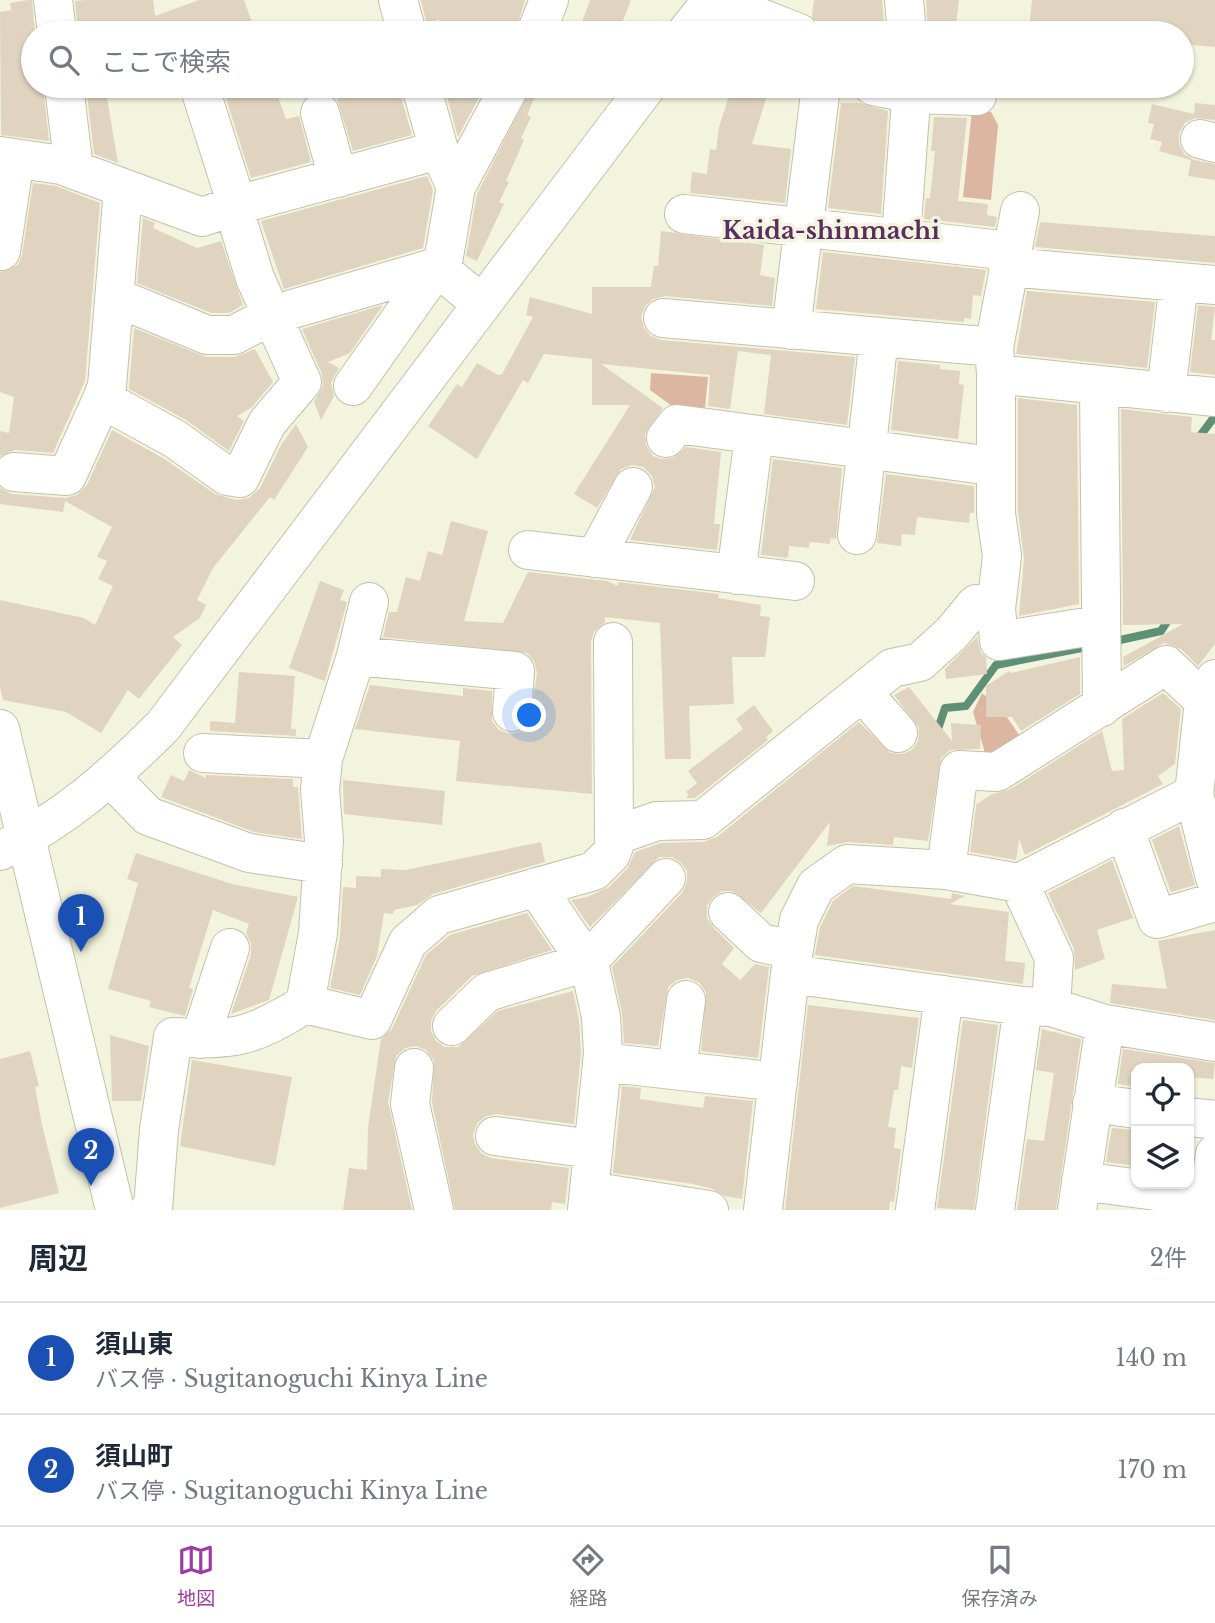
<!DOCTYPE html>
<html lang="ja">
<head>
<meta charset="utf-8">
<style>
	:root { --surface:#fff; --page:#f6f6f7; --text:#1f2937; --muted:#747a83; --line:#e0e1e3; --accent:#9d3ba3 }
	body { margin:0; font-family:"Libre Baskerville","Noto Sans JP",serif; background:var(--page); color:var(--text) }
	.controls { position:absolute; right:21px; bottom:21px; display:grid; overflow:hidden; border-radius:14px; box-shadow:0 2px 5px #0004 }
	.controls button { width:63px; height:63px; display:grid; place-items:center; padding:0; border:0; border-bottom:2px solid var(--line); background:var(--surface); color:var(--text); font:35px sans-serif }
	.you { position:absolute; left:530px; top:716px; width:24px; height:24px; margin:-18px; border:5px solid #fff; border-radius:50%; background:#1a73e8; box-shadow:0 0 0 10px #1a73e833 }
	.badge { display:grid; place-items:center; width:46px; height:46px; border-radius:50%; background:var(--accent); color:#fff; font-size:23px; font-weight:700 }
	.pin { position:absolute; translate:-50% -58px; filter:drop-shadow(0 2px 4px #0008) }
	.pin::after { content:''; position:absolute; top:37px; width:24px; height:21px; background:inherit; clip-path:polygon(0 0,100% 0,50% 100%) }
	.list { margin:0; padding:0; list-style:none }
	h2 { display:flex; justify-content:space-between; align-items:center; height:91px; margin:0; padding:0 28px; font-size:30px }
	h2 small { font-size:23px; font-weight:400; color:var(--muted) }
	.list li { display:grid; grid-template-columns:46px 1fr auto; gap:21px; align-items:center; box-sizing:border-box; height:112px; padding:0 28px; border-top:2px solid var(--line) }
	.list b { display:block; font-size:26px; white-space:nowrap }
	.list p { margin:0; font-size:23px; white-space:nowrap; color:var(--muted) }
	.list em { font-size:23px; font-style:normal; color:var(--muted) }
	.icon { flex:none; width:38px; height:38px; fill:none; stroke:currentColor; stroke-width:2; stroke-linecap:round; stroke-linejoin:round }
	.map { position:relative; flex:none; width:1215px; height:1210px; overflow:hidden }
	.search { position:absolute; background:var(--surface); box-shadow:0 2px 5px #0004; left:21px; right:21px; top:21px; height:77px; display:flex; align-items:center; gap:18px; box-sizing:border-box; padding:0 24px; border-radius:38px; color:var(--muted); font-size:26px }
	.sheet { height:315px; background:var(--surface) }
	nav { display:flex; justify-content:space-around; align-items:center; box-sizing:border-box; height:98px; border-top:2px solid var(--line); background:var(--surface); font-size:19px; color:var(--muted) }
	nav a { display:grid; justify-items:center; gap:4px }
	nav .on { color:var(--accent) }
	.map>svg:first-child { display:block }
	.green { fill:#dcb6a1 }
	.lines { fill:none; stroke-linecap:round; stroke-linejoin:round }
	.stream { stroke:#5e9078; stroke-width:8 }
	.building { fill:#e0d4c0 }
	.minor-casing { stroke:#c2c2ac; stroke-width:40 }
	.major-casing { stroke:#c2c2ac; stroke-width:40 }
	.minor { stroke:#fff; stroke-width:38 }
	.major { stroke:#fff; stroke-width:38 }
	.labels { text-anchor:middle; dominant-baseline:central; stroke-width:7; stroke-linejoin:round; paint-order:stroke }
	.neighbourhood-label { font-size:24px; font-weight:bold; fill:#5c2d5f; stroke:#f3f4dd }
</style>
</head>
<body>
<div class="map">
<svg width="1215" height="1210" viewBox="0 0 1215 1210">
	<rect width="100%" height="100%" fill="#f3f4dd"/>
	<path class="green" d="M972 110 991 112 998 125 991 200 963 197Z
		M651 373 708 377 704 418 686 416 650 390Z
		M982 693 1002 710 1026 745 988 763 973 712Z"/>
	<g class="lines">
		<path class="stream" d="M1197 440 1215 416
			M1111 642 1161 631 1170 617
			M936 735 945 708 966 706 996 665 1092 646"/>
	</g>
	<path class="building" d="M28 0H32L35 33 33 86H43L49 141 1 135 0 12 11 10 10 3Z
		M85 0H153L155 16 199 0H244L256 33H114L113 31 78 33 75 1Z
		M421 0H525L515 33H452L438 19 428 30Z
		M590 0H631L619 31 603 25 599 33H578Z
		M814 0H882L885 33 820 29 812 16Z
		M926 0H959L955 33H928Z
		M1032 0H1215V47L1182 44V33L1029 31Z
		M86 86H105L118 163 94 154Z
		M258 86H274L286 119 299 116 311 162 251 178 226 98Z
		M377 86H398L412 135 353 151 337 99Z
		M444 86H485L458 137Z
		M532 86H540L527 115 531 117 521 138 524 140 506 181 509 182 499 202 504 204 477 261 466 256 477 194Z
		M732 86H770L752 144 791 149 785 203 690 193 692 172 707 174 710 149 716 150 719 127Z
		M841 103H860L888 111 881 214 828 208Z
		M1195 103 1215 105V120L1195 118 1185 123 1179 133V144L1184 154 1194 160 1215 164V180L1188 176 1191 160 1159 151 1162 142 1150 139 1154 124 1148 123 1152 104 1194 114Z
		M934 117 967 118 958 201 988 204 987 215 997 217 995 227 924 219 926 198H930L935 151H931Z
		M427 176 433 190 423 248 284 289 261 221Z
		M33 183 56 186 100 203 85 381 53 453 15 450 0 456V431L9 433 14 397 0 392V272L18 265 22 255Z
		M143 218 155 223 153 228 197 248 221 241 243 305 229 313H211L137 283Z
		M1040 222 1215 236V263L1035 247Z
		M661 231 764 245 760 275 775 278 772 306 665 296 653 299 645 306 641 317 644 328 651 336 661 340 855 357 847 425 764 414 771 355 738 351 730 409 708 406 710 375 601 364 663 408 645 434 646 445 653 456 662 459 673 458 686 447 721 452 714 524H720L717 550 630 540 655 487 652 476 643 467 632 465 621 469 597 508 574 494 630 405H592V359L544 354 528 383 523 380 477 459 428 426 457 384 462 387 477 363 498 375 502 374 533 317 526 315 530 297 592 314V287H651L654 266H658Z
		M823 252 986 270 981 296 973 295 971 319 964 318V322L816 309Z
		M1027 291 1155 302 1147 368 1016 354Z
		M383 305 350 353 328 362 339 368 331 383 334 396 321 420 314 402 323 386 322 374 302 329Z
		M1198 305 1215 307 1211 340H1215V375L1190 372Z
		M134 328 206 357H235L255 349 273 382 251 408 237 416 244 421 229 451 186 420 129 389Z
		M898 361 940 365V369L960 371 959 384 964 385 958 439 891 430Z
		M1018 398 1077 405 1079 604 1019 616 1024 558 1018 512Z
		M1121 409 1192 417 1191 432 1215 434V644L1198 666 1181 649 1164 643 1124 666 1123 657 1183 624 1123 625Z
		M296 424 308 447 274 500 270 497 213 568 197 600 206 605 200 618 173 637 182 645 139 699 128 690 101 733 66 712 3 700 0 687V600L84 618 95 625 113 586 98 579 107 561 97 557 112 527 65 501 63 512 0 504V488L12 494 65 498 77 495 87 485 112 430 163 458 215 494 237 500 249 498 260 488 281 445Z
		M773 459 842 468 836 539 831 538 830 544 810 542 809 548 789 546 788 558 761 555Z
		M886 474 974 486V513H970L969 523 917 517 915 535 902 534 901 546 877 543Z
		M451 521 488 531 464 621 503 623 528 572 607 581 618 586V582L719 594 718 598 761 605 760 616 770 617 765 657H732L734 704 689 706 691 759H665L660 623 605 617V622L594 632 591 642 592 794 456 781 460 741 355 729 370 685 463 696V688L492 691V721L499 730 511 734 522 731 530 724 537 673 534 661 527 653 383 637 389 612H397L406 577 420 581 428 551 442 555Z
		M320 581 344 590 340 600 347 602 325 681 289 668Z
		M977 637 981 653 986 657 987 674 946 679 945 669Z
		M1080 657V694L1021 731 1012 717H986V686L1009 671 1011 673Z
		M239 672 295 676 291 729H296V736L210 731V721L235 723Z
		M909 687 952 741 951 723 981 725 980 749 950 750 941 758 928 841 894 837 893 845 848 842 827 846 830 822 761 913 732 891H722L713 897 707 906V918L713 927 734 948 722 964 740 980 755 964 769 967 758 1058 701 1051 706 992 700 983 688 978 677 980 668 987 658 1046 624 1043 622 1013 612 967 682 893 687 882V871L680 862 672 857H659L590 927 571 900 587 897 609 887 627 869 635 852 661 843 703 842 717 837 859 722 890 753 902 754 912 750 918 741 919 728 894 695Z
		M1163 693 1181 709 1175 764 1158 776 1163 784 1025 855 1019 839 1016 860 970 852 977 800V804L992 794 1009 790 1102 731 1112 771 1124 770 1122 719Z
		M754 705 773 731 766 737 768 740 695 798H686L689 795 686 792 697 783 688 771 743 729 736 719Z
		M189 770 206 778V775L293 779V787H298L302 839 254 832 161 797 171 775 184 781Z
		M343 780 445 791 442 825 344 814Z
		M1179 826 1195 885 1171 892 1152 840Z
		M541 842 545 862 433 894 417 905 394 910 393 914 384 913 377 956 360 995 330 988 340 937 343 887 356 888V876L381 877V869L405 870Z
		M136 853 232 884 298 897 269 1000 231 1014 251 955V943L246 933 249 924 213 910 189 988 193 989 185 1016 149 1007 151 1001 108 989 138 883 127 879Z
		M1112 860 1133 918 1097 930 1105 959 1075 970 1074 949 1048 893Z
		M853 886 951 899 952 893 965 896 950 904 1009 912 1005 961 1025 963 1023 984 815 955 820 927 833 901Z
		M527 913 552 950 472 976 436 1011 431 1021V1031L436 1041 445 1047H458L498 1011 573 991 579 1020 581 1053 574 1124 497 1114 487 1116 478 1122 473 1134 475 1144 481 1153 491 1158 569 1168 565 1204 552 1202 551 1210H455L432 1103 434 1060 426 1050 416 1046 405 1048 396 1056 388 1102 412 1210H343L349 1168 367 1170 368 1127 381 1039 392 1029 426 955 450 935Z
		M1215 930V1020L1110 1003 1112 984 1167 989 1158 941Z
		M808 1005 919 1018 912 1068 901 1066 898 1090H894L888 1127 896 1128 894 1148 901 1149 894 1202 890 1201 889 1210H785Z
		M963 1020 998 1025 974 1210 937 1208Z
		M1042 1029 1081 1039 1056 1210H1017L1027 1139 1044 1141 1054 1073 1036 1070Z
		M110 1035 149 1046 141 1101H112Z
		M1123 1049 1215 1063 1213 1079 1189 1077V1068H1136V1087L1118 1084Z
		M30 1051 39 1086 35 1087 42 1125 59 1193 0 1208V1059Z
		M192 1060 292 1077 275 1166 180 1146Z
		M622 1086 641 1088 640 1099 703 1108 705 1096 753 1101 742 1199 725 1196 713 1189 693 1184 613 1173Z
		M1112 1128 1136 1130V1166L1106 1162Z"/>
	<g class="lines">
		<g class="minor-casing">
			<path id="minor" d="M53 0 57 33
				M398 0 407 33
				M715 0 799 33
				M904 0 907 33
				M536 33 549 0
				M686 33 712 0
				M64 86 74 170
				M199 86 237 205
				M421 86 439 150
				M873 86 912 94 977 96
				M320 113 338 178
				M1200 139 1215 143
				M0 156 61 165 202 217 237 205 439 150 456 187
				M684 214 1010 251
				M901 237 912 86
				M1 251 15 159
				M1008 267 1215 285
				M115 297 207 335H234L272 315 437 267 482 304
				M663 318 994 347 996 374 1215 397
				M791 330 821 86
				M994 347 1020 211
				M996 374V514L1002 556 996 609 999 641 1099 625
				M353 386 437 267 443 262 456 187 510 86
				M1099 387 1102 707
				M1166 393 1179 282
				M102 399 175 439 227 476 240 478 267 423 302 382 255 278 233 206
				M666 438 677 424 977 464
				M14 472 67 476 102 399 107 386 123 190
				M857 535 879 337
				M528 550 795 581
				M595 558 633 487
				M736 575 754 436
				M356 656 369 602
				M1215 679 1204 701 1194 794 1215 878
				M862 692 898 733
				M203 753 323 759
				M111 778 148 816 249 853 323 864
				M1124 828 1157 919 1215 902
				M614 836 657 821 703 820 892 668 920 662 952 633 976 604 996 609
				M0 851C64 820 113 776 163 726L647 86
				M946 870 959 770 997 772 1166 665 1204 701
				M1019 883 1194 794
				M536 887 590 967 601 1017 603 1054 587 1210
				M728 912 761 943 794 950
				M790 974 1023 1006 1051 1007 1105 1024 1215 1042
				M305 1004 372 1020 408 942 439 915 594 871 611 854 614 846 613 642
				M452 1026 487 992 587 962 666 878
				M200 1039 230 948
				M602 1062 778 1082
				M414 1068 410 1104 434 1210
				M677 1070 686 1000
				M1092 1103 1136 1109
				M1189 1117 1215 1120
				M495 1136 593 1149
				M1081 1181 1209 1198
				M589 1191 709 1210
				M149 1210 153 1208 159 1130 173 1037C235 1041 252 1037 305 1004L318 933 324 840 320 790 323 759 356 656 515 671 512 712
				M763 1210 790 974 799 920 816 886 847 864 946 870 1019 883 1054 958 1051 1007
				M915 1210 944 995
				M995 1210 1023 1006
				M1077 1210 1105 1024
				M1207 1210 1215 1154"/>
		</g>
		<g class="major-casing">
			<path id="major" d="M0 729 115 1210"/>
		</g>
		<use href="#minor" class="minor"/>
		<use href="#major" class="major"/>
	</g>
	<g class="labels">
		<g class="neighbourhood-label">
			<text x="831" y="230">Kaida-shinmachi</text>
		</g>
	</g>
</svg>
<div class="controls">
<button><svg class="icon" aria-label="locate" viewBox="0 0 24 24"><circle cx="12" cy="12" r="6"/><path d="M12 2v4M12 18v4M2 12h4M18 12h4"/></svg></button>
<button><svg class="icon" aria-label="layers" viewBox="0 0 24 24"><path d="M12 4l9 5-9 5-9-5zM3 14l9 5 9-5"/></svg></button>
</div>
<div class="you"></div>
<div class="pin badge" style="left:81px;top:952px;background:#1a4fb4">1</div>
<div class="pin badge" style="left:91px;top:1186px;background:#1a4fb4">2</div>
<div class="search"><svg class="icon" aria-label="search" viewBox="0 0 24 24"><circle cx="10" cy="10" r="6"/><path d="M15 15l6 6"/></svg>ここで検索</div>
</div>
<section class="sheet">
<h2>周辺<small>2件</small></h2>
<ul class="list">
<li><span class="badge" style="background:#1a4fb4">1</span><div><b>須山東</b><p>バス停 · Sugitanoguchi Kinya Line</p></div><em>140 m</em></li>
<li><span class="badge" style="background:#1a4fb4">2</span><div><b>須山町</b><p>バス停 · Sugitanoguchi Kinya Line</p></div><em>170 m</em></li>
</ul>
</section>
<nav>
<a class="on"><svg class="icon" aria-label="map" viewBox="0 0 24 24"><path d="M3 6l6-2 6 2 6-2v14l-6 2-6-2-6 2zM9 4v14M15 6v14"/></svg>地図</a>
<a><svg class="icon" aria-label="directions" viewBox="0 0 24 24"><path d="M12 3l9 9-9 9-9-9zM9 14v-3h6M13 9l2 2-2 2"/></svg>経路</a>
<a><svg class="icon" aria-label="saved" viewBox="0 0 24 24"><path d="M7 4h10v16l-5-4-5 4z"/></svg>保存済み</a>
</nav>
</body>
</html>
